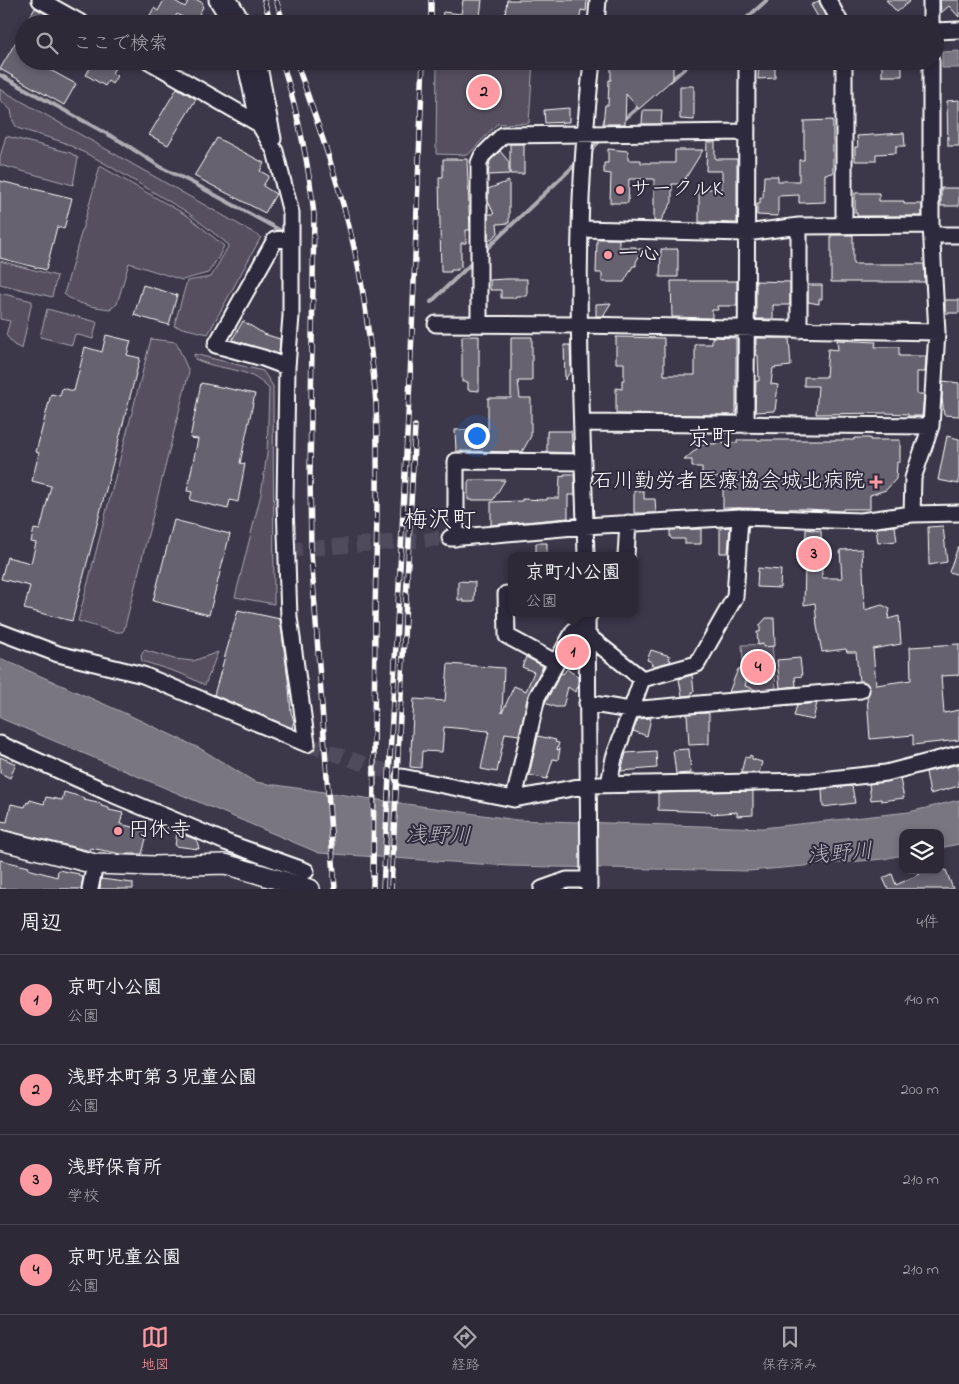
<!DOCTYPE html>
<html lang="ja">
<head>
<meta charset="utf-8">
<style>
	:root { --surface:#2d2937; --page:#393542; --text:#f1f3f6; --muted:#a7a6ad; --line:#484552; --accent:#ff9aa2 }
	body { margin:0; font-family:"Indie Flower","Klee One",sans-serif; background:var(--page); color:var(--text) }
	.controls { position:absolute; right:15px; bottom:15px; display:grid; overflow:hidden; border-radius:10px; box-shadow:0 2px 8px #0003 }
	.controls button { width:45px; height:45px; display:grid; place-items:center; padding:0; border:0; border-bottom:1px solid var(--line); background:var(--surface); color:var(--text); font:25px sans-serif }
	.you { position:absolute; left:476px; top:435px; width:18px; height:18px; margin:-12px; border:4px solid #fff; border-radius:50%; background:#1a73e8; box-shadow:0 0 0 8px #1a73e833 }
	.badge { display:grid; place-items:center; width:32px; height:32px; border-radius:50%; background:var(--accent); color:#111; font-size:16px; font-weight:700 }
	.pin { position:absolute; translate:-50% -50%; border:2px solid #fff; box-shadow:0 1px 5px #0006 }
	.popup { position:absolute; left:508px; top:552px; width:130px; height:65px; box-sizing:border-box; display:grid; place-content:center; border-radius:10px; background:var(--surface); filter:drop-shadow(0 1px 4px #0005); font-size:16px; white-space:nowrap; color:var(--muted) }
	.popup b { font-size:19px; color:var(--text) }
	.popup::after { content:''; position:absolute; left:50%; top:100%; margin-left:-10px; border:10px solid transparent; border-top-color:var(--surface) }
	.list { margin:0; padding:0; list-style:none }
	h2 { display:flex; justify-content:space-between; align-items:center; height:65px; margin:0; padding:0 20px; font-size:21px }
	h2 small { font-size:16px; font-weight:400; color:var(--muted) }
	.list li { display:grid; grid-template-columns:32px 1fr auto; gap:15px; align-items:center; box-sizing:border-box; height:90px; padding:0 20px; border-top:1px solid var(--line) }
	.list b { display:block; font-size:19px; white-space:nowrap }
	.list p { margin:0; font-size:16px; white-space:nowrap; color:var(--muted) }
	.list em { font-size:16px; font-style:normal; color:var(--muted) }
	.icon { flex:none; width:28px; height:28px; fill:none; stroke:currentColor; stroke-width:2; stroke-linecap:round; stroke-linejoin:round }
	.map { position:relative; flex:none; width:959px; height:889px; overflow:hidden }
	.search { position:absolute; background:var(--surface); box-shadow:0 2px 8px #0003; left:15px; right:15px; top:15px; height:55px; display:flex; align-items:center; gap:12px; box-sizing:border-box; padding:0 18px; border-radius:28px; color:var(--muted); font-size:19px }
	.sheet { height:425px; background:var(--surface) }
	nav { display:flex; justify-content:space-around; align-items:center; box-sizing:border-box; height:70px; border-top:1px solid var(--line); background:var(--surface); font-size:14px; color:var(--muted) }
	nav a { display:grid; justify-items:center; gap:2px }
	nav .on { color:var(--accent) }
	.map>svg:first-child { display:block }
	.green { fill:#555060; stroke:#aaa8b0 }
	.water { fill:#797682; stroke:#afadb4 }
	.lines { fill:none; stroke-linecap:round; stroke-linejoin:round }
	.stream { stroke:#afadb4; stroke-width:4 }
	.building { fill:#666270; stroke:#fff }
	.minor-tunnel { stroke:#504b5b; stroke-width:15; stroke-dasharray:15 8; stroke-linecap:butt }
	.minor-casing { stroke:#fff; stroke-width:19 }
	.major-casing { stroke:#fff; stroke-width:22 }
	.minor { stroke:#2f2a3d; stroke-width:15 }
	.major { stroke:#2f2a3d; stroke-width:19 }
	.rail-casing { stroke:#fff; stroke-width:5.5 }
	.rail { stroke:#2f2a3d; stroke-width:4; stroke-dasharray:11; stroke-linecap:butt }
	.poi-dot { fill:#ff9aa2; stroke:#2f2a3d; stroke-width:2 }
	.labels { text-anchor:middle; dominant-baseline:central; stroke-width:4; stroke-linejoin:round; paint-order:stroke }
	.poi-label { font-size:21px; fill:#fff; stroke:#2f2a3d; text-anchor:start }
	.water-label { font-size:22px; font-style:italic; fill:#b5b4ba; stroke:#2f2a3d }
	.quarter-label { font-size:24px; fill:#fff; stroke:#2f2a3d }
</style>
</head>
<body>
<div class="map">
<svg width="959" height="889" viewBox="0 0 959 889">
	<rect width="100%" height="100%" fill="#3c3749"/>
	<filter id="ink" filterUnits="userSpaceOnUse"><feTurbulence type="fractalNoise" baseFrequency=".02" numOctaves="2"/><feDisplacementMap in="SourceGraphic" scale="10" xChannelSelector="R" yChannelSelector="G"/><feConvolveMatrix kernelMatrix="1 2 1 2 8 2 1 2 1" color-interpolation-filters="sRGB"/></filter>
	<g filter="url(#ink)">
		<path class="green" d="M437 61H533L529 123 497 124 468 155 436 154Z
			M0 89 261 237 208 334 174 326 187 281 211 277 229 245 187 212 99 160 63 142 17 128 13 121 11 110 0 100Z
			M6 136 71 153 78 158 73 185 0 165V157Z
			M100 166 188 216 224 246 218 258 208 273 182 280 129 263 117 304 110 309C95 307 76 305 64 294Z
			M0 261 57 276 52 297 0 284Z
			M0 293 32 301 22 349 14 345 6 335 10 321 0 319Z
			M47 309 97 322 93 339 75 334 72 345 40 337Z
			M151 339 176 342 189 372 124 630 122 632H114L78 621Z
			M194 354 263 371 273 386 274 604 235 597 261 494 267 454 269 389C247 365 222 372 195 359Z
			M772 644 776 688 745 693 742 645Z
			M144 650 174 659 193 661 218 652 205 685 182 674 142 661 141 656Z"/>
		<path class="water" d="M959 51V68H942V52Z
			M0 658 131 716 201 749 255 782 517 820 762 828 909 812 959 800V844L940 848V833H903V855L883 859 749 871 509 866 319 853 0 718Z"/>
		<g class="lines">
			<path class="stream" d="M740 24 767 0
				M0 75 122 142 162 168 191 182 285 233
				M670 81 693 61
				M613 129 642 104
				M589 151 602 139
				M484 251 579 161
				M431 302 474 261"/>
		</g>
		<path class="building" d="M164 0H173L185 7 189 0H197L203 3 202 6 203 7 199 14 217 24H195L177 14 171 24H145L154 8 158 11Z
			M463 0H482L479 24H441L443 12 461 14Z
			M507 0H587L586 11 581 10 579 24 504 23Z
			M886 0H911L897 12Z
			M940 0H959V17L949 6 941 13Z
			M819 1 830 23 829 24H822L811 5Z
			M35 8 63 24H26Z
			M24 28V61H41L39 64 76 84 64 105 0 69Z
			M94 61H119L112 73 117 76 112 84 108 81 105 86 86 75Z
			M611 61H673V79L639 109 626 94 625 124H603L605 105H608L609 80H611Z
			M759 61H775V78L758 79Z
			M882 61H902V76H882Z
			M680 86H694V120L680 119Z
			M177 88 196 99 168 145 149 135Z
			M959 100V146H948L947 101Z
			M569 108V122L545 123 544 110Z
			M643 110H662L661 124H642Z
			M833 120V173L825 174V202L799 203V195L778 196V216L757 215V204H760V198H763L764 176H778V181H799V160H804V121Z
			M904 133 905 146H896V153L876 154V161H855V147H858L857 136Z
			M217 138 264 163 260 171 269 176 263 186 276 194 265 213 194 176Z
			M707 142H715V158L717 159H737V223L699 222V189H722V171H706Z
			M510 144H524V174H510Z
			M608 149 628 151V160H641V163H675V150H703L682 184H672V202L660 222 654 221V179H629L628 203H610L611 174 604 173V163H608Z
			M500 151 509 162V174L488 175 490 161Z
			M443 159H467L470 230H466V243H461V267L458 268V270H451V272H441L439 177H443Z
			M0 181 72 198 64 229 57 227 46 270 0 258Z
			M509 181V223L497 224 498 233 488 242V214H494L488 201V189Z
			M941 188H959V206H941Z
			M855 193H879V201H904V204H922V216H857V213H855Z
			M831 235H853V264H924L925 282H831Z
			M597 239H619V247H636V249H643L636 262V266H633L624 282H602V273H596Z
			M661 249H678V277H660Z
			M505 279H527V296H516L515 298H501V290H490V280Z
			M671 281H737V306H717L718 310H712V318L672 317Z
			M756 281 790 282V305H773V319H756Z
			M143 285 177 295 169 325 134 315Z
			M808 285H822V299H819V304L808 302Z
			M945 300H959V313H945Z
			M611 303 603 316H596V304Z
			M243 321 264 334 280 339 279 354 232 340Z
			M106 335 131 341 127 355 140 358 72 621 24 609 30 586 1 579 7 557 31 563 36 543 31 542 34 529 40 530 51 486 32 481 39 453 36 452 51 394 60 396 62 388 74 391 85 347 102 352Z
			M462 336H479V391L468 390V382H462Z
			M511 337H532V381H518L520 398H531V436L522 452 456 451 455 430 488 429V398H511Z
			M616 337 664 338V375H695V344H712V337L736 338V412L734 415 616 414V388L622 389V380H624V363H616Z
			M756 338H789L791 366 773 368 771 384 778 385 775 411 755 412 756 381H759L758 355H756Z
			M837 340 876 342 875 347H899V356H926L925 372H917V394H924L922 416H908V414L886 413 816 414 818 386H804V377H826L828 349 838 350Z
			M564 345H570L571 370 565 380Z
			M943 381 959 383V416L944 415 942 398Z
			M201 383 255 394 240 463 245 464 238 502 230 500 228 509 190 500 192 492 187 491 198 439 190 438Z
			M547 431H571L573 453 547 452Z
			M947 436 959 439V484L938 480Z
			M854 438H870V440H900V462H897L896 479 886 490 870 495V509H843V511L807 509 723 508V478L702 477V467H692V460H684L701 445 709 444 737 443V440H854Z
			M564 474H574L575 495H568V518L491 525V502L522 501V499L547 500V498H559L560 476 564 477Z
			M469 480H505L493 500H468V482H469Z
			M634 491H644V499H655L656 513H634Z
			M174 520 230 534 209 615 153 601Z
			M895 526 897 541 878 543 876 528Z
			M943 526 947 562 929 565 928 527Z
			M730 527 728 553H720V528Z
			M701 529V544H685V539H672L670 537V530Z
			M806 529 821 531 822 578H842L840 550 862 549 865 610 882 605 890 609 888 619 899 616 901 644 873 649 876 685 911 680 910 647 959 644V675L941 676 944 713 959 710V740L913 745V735L870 739 867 697 870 689 865 682 859 681 856 652H847L846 649 822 652 817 626 815 603 804 605Z
			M536 543H547V556H536Z
			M958 547H959V575L949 572Z
			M758 568 781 570 780 588 757 587Z
			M458 581 475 582 474 602H463V600H458Z
			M238 610 280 619 289 687 291 712 294 721 292 728 214 695Z
			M766 618H774L775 646 763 647V644L758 645 757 632H760V625Z
			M651 650 670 656 669 659 671 660 670 662 654 666 651 664 652 662 647 660Z
			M526 657 543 666 528 695 519 735 505 733 497 772 481 769 489 731 444 727 442 752 422 751 421 768 410 767 414 699 445 701 448 664 504 668 502 713 514 686 526 691 534 672 522 667Z
			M800 658 802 676 795 677 796 686 780 688 777 660Z
			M567 669 578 677V687L575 692 568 687 563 707H555L545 703 561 673 563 674Z
			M738 669 747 670 746 676 747 677 745 686 756 690 729 692Z
			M692 675 694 691 692 692V695L682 696 679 679Z
			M817 703 813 720 794 716 797 705Z
			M709 713V744L689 745 687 714Z
			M651 718 647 736 633 731 638 719Z
			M538 736 556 740 555 742 559 743 557 750 560 749 558 760 553 759 547 779 529 775Z
			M689 749 691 773 676 774 673 750Z
			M656 751 657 768 621 771 626 753Z
			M750 755 752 756V759L762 762 759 773H741L745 757 749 758Z
			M0 757 16 764 10 778 0 773Z
			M959 764V786L930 794 926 772Z
			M900 779 904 798 881 801V799L871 800 869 784Z
			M852 786 855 803 823 807 822 789Z
			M753 791V815L737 816V812L711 814V812L658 810V793Z
			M64 792 78 796 84 798V800L102 804 101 806 109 808V810L123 813 120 824 148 831 142 854H121L91 848 90 851 0 829V821L7 822 11 804 25 807 27 802 29 803 30 800 44 804 46 797 62 800Z
			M177 832 197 840 199 849 175 846Z
			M0 860 29 867 28 869 57 877 58 870 79 874V876L83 877 81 889H0Z
			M918 870H946L953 889H888L883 878 892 874 896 885 920 874Z
			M101 879 133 883V889H100Z"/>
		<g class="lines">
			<path class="minor-tunnel" d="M287 550 450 538
				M307 744 402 777"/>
			<g class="minor-casing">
				<path id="minor" d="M40 0 83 24
					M217 0 232 24
					M229 0 244 24
					M828 0 841 24
					M596 24 598 0
					M931 24V0
					M935 31 959 30
					M149 61 259 124
					M245 61 259 124 275 151 291 213V316L287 367 285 504 289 617 307 744
					M258 61 273 139
					M844 61V226
					M799 226V330
					M580 229 746 233 799 226 931 225
					M932 235H959
					M479 323V163L482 156 503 135 747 132
					M436 324 580 325 937 332
					M287 367 263 358 216 345 275 240 291 238
					M583 423 931 426
					M746 425 747 61
					M912 514 913 478 931 426 937 332 931 225V61
					M450 538 585 526 740 517 861 521 912 514 959 513
					M456 538V461L583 462
					M586 556C583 448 577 339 580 231 581 174 586 118 592 61
					M626 556 628 523
					M506 594 507 636 555 662
					M587 613 589 889
					M0 632 58 654 143 675 307 744
					M587 635 642 679
					M587 703 630 710 861 690
					M0 744 107 792 228 843 306 871
					M402 777 514 799 589 785 812 781 886 773 959 754
					M609 784 614 758 642 679 697 664 735 597 740 517
					M514 799 537 697 574 631 590 614
					M90 889 95 864
					M542 889 567 880H589"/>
			</g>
			<g class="major-casing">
				<path id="major" d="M0 840 95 864 154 866 225 864 310 889"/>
			</g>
			<use href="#minor" class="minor"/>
			<use href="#major" class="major"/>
			<g class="rail-casing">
				<path id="rail" d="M264 0 271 24
					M276 0 284 24
					M431 24V0
					M282 61C297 111 309 163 314 215L310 475 311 553 335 889
					M296 61C323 139 352 218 364 300 369 335 374 370 376 405 379 476 376 548 375 619 374 709 373 799 373 889
					M383 889 410 379 423 61
					M391 889 415 426"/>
			</g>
			<use href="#rail" class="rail"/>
		</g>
	</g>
	<g class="poi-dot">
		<circle cx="620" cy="190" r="5"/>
		<circle cx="608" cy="255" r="5"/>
		<path d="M873.5 474.5h5v5h5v5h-5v5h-5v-5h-5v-5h5z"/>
		<circle cx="118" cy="831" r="5"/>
	</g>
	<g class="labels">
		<g class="poi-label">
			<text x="630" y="190">サークルK</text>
			<text x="618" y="255">一心</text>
			<text x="865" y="482" text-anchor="end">石川勤労者医療協会城北病院</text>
			<text x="128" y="831">円休寺</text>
		</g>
		<g class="water-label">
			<text transform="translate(438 837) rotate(1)">浅野川</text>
			<text transform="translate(840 855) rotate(-5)">浅野川</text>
		</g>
		<g class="quarter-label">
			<text x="711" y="439">京町</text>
			<text x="440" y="521">梅沢町</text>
		</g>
	</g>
</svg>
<div class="controls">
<button><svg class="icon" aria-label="layers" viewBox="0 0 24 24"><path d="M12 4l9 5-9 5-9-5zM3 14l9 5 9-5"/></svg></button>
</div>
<div class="you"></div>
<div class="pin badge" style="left:573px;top:652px">1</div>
<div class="popup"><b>京町小公園</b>公園</div>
<div class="pin badge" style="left:484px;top:92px">2</div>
<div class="pin badge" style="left:814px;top:554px">3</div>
<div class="pin badge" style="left:758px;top:667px">4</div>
<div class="search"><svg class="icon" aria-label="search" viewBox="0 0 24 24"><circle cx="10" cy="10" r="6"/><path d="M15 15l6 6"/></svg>ここで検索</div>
</div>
<section class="sheet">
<h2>周辺<small>4件</small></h2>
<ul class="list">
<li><span class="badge">1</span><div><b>京町小公園</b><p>公園</p></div><em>140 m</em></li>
<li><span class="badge">2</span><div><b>浅野本町第３児童公園</b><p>公園</p></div><em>200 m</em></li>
<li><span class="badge">3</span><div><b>浅野保育所</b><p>学校</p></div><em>210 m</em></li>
<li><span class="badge">4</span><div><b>京町児童公園</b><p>公園</p></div><em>210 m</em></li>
</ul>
</section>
<nav>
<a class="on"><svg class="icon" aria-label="map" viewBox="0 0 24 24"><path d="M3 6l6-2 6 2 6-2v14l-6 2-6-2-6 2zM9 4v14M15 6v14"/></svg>地図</a>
<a><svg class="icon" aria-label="directions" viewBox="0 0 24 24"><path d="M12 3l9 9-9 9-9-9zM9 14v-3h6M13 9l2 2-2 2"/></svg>経路</a>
<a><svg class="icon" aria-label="saved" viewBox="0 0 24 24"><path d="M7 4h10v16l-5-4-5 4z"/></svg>保存済み</a>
</nav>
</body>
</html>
